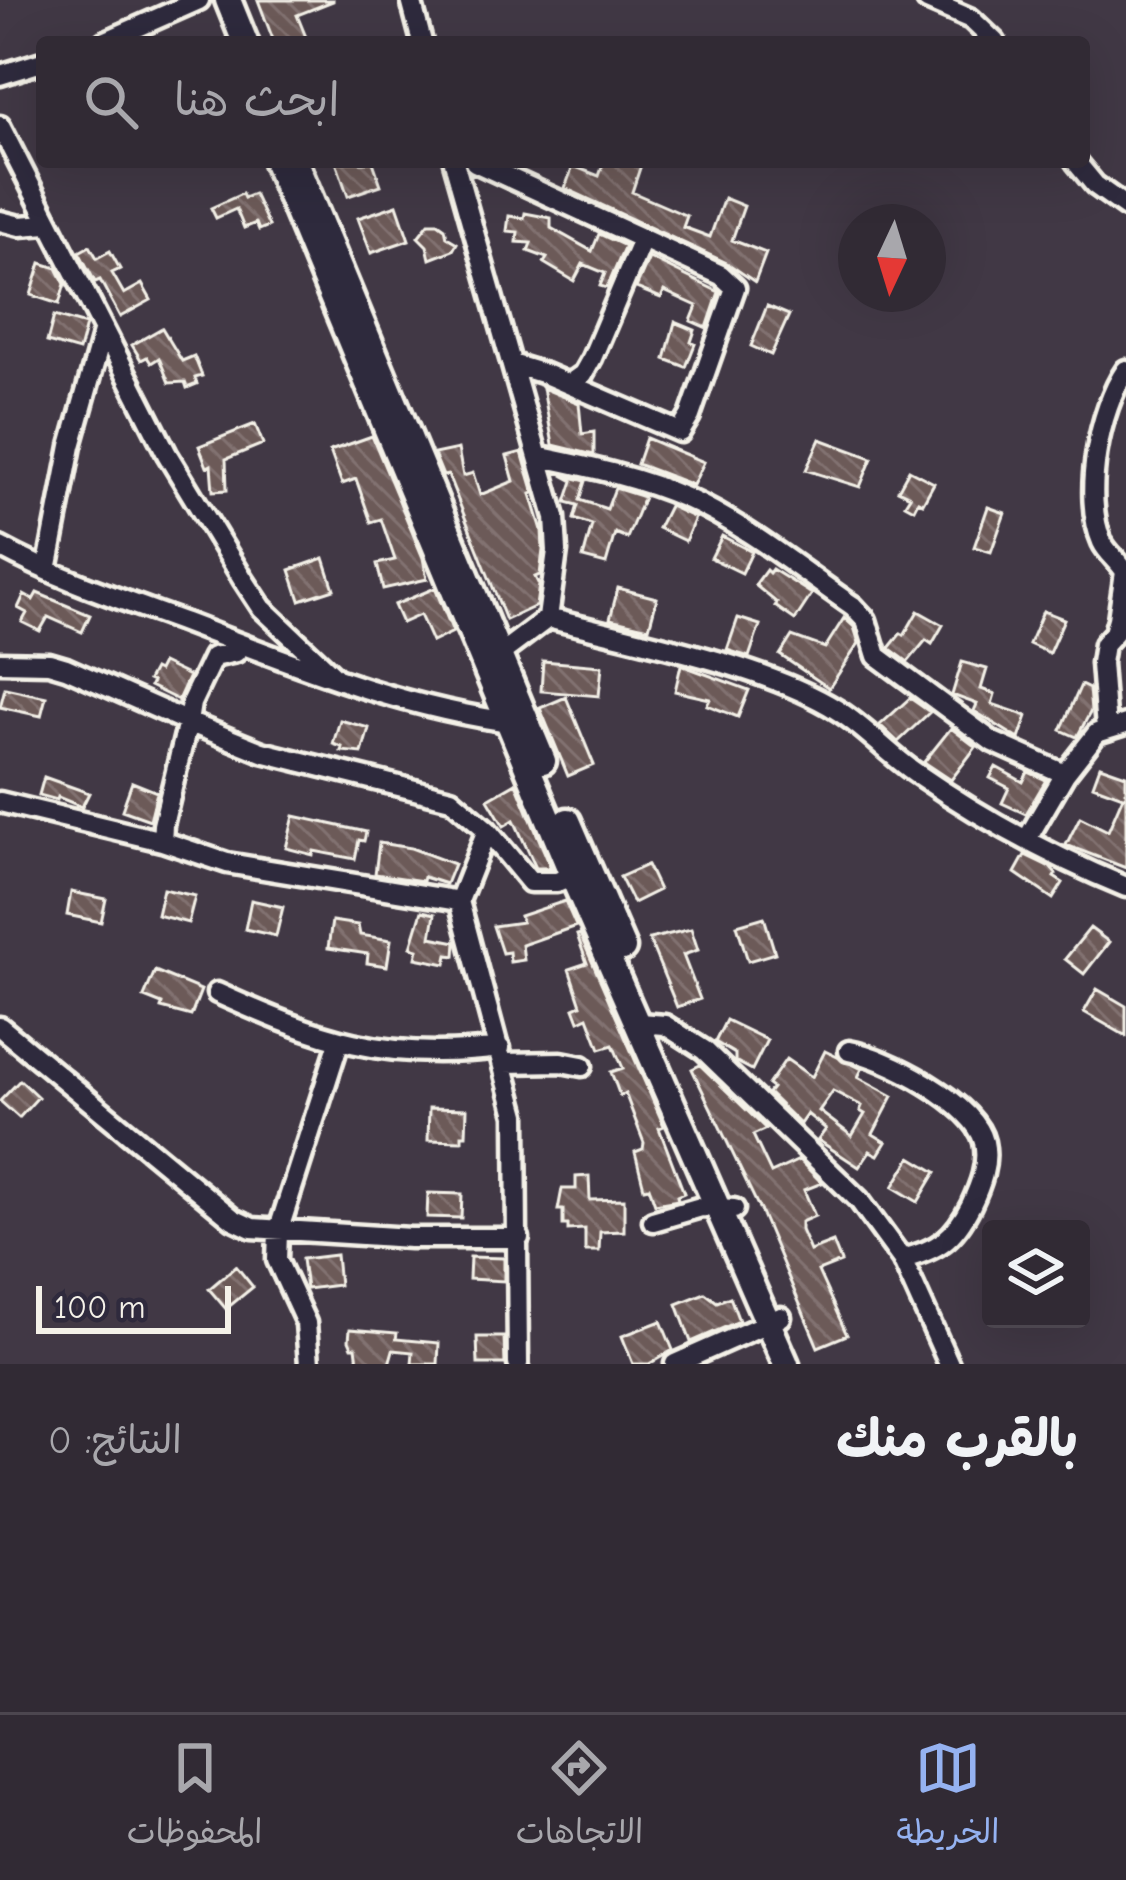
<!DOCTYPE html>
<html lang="ar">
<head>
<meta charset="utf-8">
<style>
	:root { --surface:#312a34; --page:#3d3640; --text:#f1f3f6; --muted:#a8a7ac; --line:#4c464f; --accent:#95b2f1 }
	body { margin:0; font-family:"Comic Neue","Playpen Sans Arabic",sans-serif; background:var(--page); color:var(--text); direction:rtl }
	.controls { position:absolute; right:36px; bottom:36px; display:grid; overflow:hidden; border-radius:12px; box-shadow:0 12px 48px #0002 }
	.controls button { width:108px; height:108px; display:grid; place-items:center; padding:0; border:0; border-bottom:3px solid var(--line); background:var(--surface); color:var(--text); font:60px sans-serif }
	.compass { position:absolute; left:838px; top:204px; width:108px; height:108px; border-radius:50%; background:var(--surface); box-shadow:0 12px 48px #0002; rotate:184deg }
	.scale { position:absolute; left:36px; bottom:30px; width:195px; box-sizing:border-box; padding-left:12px; border:6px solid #f4f1e8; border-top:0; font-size:33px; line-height:42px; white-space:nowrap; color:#f4f1e8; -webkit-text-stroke:9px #2f2a3d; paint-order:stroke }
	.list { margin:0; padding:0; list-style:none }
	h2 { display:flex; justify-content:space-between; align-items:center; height:156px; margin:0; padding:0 48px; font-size:51px }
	h2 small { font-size:39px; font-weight:400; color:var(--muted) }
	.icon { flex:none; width:66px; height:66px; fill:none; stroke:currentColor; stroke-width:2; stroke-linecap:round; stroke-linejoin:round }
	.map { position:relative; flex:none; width:1126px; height:1364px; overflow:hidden; direction:ltr }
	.search { position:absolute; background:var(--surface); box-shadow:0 12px 48px #0002; left:36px; right:36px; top:36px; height:132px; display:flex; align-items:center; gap:30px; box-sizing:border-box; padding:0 42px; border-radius:12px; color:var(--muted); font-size:45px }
	.sheet { height:348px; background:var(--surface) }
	nav { display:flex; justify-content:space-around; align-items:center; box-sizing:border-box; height:168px; border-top:3px solid var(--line); background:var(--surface); font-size:33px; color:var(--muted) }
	nav a { display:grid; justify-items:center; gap:6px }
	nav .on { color:var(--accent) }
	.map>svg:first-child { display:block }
	.building { fill:url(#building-back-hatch); stroke:#f4f1e8; stroke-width:3; fill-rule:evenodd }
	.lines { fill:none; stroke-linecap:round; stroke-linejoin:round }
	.minor-casing { stroke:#f4f1e8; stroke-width:27 }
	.major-casing { stroke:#f4f1e8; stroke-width:33 }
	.minor { stroke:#2f2a3d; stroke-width:18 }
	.major { stroke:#2f2a3d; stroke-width:24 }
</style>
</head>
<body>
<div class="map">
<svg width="1126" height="1364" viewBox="0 0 1126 1364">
	<defs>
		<pattern id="building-back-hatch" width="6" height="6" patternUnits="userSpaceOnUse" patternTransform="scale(3)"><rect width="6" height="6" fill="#6c5a59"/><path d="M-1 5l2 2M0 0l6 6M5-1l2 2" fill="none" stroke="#827271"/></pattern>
	</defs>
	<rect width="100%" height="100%" fill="#413845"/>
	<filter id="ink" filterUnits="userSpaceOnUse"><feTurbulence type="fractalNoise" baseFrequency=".00833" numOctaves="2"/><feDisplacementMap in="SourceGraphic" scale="24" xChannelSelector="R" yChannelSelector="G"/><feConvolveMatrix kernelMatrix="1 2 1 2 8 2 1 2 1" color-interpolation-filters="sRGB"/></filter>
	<g filter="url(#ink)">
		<path class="building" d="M258 0H333V1L297 15 308 42H274Z
			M336 162H373L381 185 348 196Z
			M604 162H642L632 192 687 216 683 227 710 237 724 198 744 206 732 240 766 253 755 282 727 263 565 188 573 166 599 176Z
			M242 194 244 198 254 194 269 226 259 230 256 223 244 228 236 209 216 218 211 208Z
			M397 205 409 240 371 253 358 218Z
			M525 213 551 218V228L592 251 599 234 625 246 607 288 600 286 605 273 583 264 574 281 544 263 547 258 528 251 531 243 517 242 518 232 507 231 509 216 524 218Z
			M429 223H438L445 228 447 237 457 243 453 250 430 259 427 246 418 237Z
			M90 246 97 258 110 251 120 269 112 273 124 294 142 284 151 300 120 317 100 280 95 282 79 252Z
			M649 258 719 292 707 328 691 321 697 306 664 291 661 298 636 288Z
			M41 263 57 268 65 284 59 304 31 295Z
			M767 306 789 315 771 355 751 346Z
			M54 316 86 325 79 351 47 342Z
			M675 322 695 330 691 342 695 344 686 367 665 359Z
			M162 328 182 361 194 356 202 376 195 378 197 384 187 388 185 382 169 383 159 358 151 363 147 357 141 360 132 345Z
			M543 388 579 403 582 434 594 432V455L553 445Z
			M255 424 263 444 226 459 227 490 213 491 211 465 207 467 199 446Z
			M372 436 423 558 427 579 383 589 377 564 395 560 381 519 371 522 356 479 342 484 330 451Z
			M646 438 704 462 693 485 637 464Z
			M820 439 872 458 860 487 806 470Z
			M458 449 463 476 473 473 480 495 514 481 507 456 522 452 534 493 531 494 542 530 543 550 540 575 535 577 539 585 536 606 506 620 448 475 443 476 434 454Z
			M909 470 934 483 923 503 918 501 914 509 905 504 910 496 898 490Z
			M562 475 586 481 580 500 607 509 615 488 644 497 627 538 615 533 606 564 583 558 592 525 574 519 578 505 566 502 573 481Z
			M669 506 695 518 685 541 658 528Z
			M988 507 1005 513 991 552 974 547Z
			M722 536 752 552 742 573 711 558Z
			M324 558 334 589 300 600 290 570Z
			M772 569 812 594 795 620 775 606 777 603 755 585 766 570 769 573Z
			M435 588 453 632 432 642 420 615 402 623 394 605Z
			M618 588 657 598 649 628 610 619Z
			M37 593 90 615 82 632 48 617 40 631 22 622 27 613 18 608 24 595 33 600Z
			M918 611 943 625 932 644 926 640 908 662 889 648 901 633 904 635Z
			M1043 611 1064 619 1049 653 1029 644Z
			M738 618 760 625 749 657 727 650Z
			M844 618 854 627 859 643 829 688 780 655 792 636 825 648Z
			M543 661 602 666 599 696 541 691Z
			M962 662 987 669 981 689 995 694 992 704 1027 716 1019 739 974 711 977 704 952 695Z
			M162 663 189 676 178 700 150 686 152 682 148 680 154 669 158 671Z
			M681 665 749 690 738 717 707 705 710 699 675 691Z
			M1081 685 1089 689 1091 711 1077 737 1061 730Z
			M5 688 46 697 41 716 0 707Z
			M566 697 594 765 568 776 540 708Z
			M910 698 930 712 898 742 880 725Z
			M340 720 369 728 362 753 341 751 342 747 333 744Z
			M951 728 976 747 951 780 924 762Z
			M1100 766 1126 775V868L1066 845 1080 817 1108 831 1123 796 1093 785Z
			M996 767 1023 782 1028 772 1046 780 1026 814 1002 803 1009 788 990 778Z
			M44 777 89 793 82 807 58 797 57 800 39 795Z
			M132 782 157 792 150 820 122 810Z
			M516 783 551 868H536L514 820 504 826 488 799Z
			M294 816 366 832 364 841 359 840 355 859 314 851 313 855 286 848Z
			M379 843 411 848 454 864 446 884 424 877 423 881 375 874Z
			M1025 855 1050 867 1056 874 1054 877 1063 883 1053 899 1015 873Z
			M647 865 659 890 633 903 620 877Z
			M163 889 195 896 188 923 157 915Z
			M71 892 106 899 101 922 67 915Z
			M251 900 283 907 276 936 245 929Z
			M565 901 576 926 522 945 524 960 510 962 509 952 502 953 493 926 522 922 520 916Z
			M422 911 435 914 431 937 456 942 455 956 448 955 446 964 416 958 418 949 411 947Z
			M764 917 775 953 748 961 737 925Z
			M332 921 358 925 360 935 391 940 387 966 367 963 368 954 328 948Z
			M1090 928 1109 942 1084 974 1065 959Z
			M691 929 698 950 683 955 700 999 677 1007 649 939Z
			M580 934 664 1126 659 1128 684 1193 677 1196 678 1200 655 1204 649 1187 644 1188 635 1152 643 1149 644 1143 625 1093 620 1096 611 1072 623 1068 613 1045 600 1049 588 1017 579 1021 574 1008 581 1005 569 969 587 963 577 935Z
			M155 971 201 990 191 1016 161 1008 162 1004 144 997Z
			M1097 989 1126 1006V1036L1084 1012Z
			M726 1020 767 1040 752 1070 735 1061V1054L715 1042Z
			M825 1051 862 1069 858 1077 893 1096 873 1134 886 1142 878 1155 870 1151 859 1167 818 1140 826 1129 807 1114 800 1124 768 1093 772 1088 768 1085 786 1059 812 1077ZM833 1091 862 1106 860 1111 865 1114 852 1136 819 1111Z
			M700 1065 766 1129 753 1135 771 1173 799 1160 822 1183 804 1190 815 1216 801 1222V1230L810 1251 833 1242 841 1262 818 1271 847 1335 818 1347 760 1210 692 1069Z
			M20 1080 38 1097 19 1118 0 1101Z
			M429 1108 467 1109 466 1135H462V1141L428 1140Z
			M911 1157 936 1172 918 1202 893 1187Z
			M589 1176 590 1200 624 1199V1231L600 1232 599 1251H585V1229L568 1230V1225H563V1210H558L562 1189H576V1177Z
			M428 1193 462 1194 461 1218 427 1217Z
			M336 1255 339 1285 306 1289 302 1259Z
			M470 1257 504 1258V1281L469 1279Z
			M236 1266 253 1287 226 1309 209 1289Z
			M705 1293 717 1302 730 1297 739 1321 691 1342 677 1304Z
			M661 1321 673 1350 649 1364H633L622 1336Z
			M350 1329 397 1333 396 1339 439 1343 438 1364H412L413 1352 393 1350 389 1364 358 1362 356 1347H352L349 1340Z
			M477 1337H504L505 1364H478Z"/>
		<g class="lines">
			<g class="minor-casing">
				<path id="minor" d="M411 0 422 42
					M927 0 971 19 995 42
					M104 42 199 0
					M0 75 42 62
					M0 126 167 454 243 579 262 608 337 679
					M454 162 555 517 557 551 548 618
					M475 162 721 275 735 288 690 416 680 432 545 374 512 364
					M1076 162 1095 185 1126 207
					M0 221 20 226 47 224
					M569 384 583 374 592 358 642 240
					M541 457C590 467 640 478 686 498 746 525 799 569 853 606L866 620 877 656 993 742 1065 774 1027 839
					M0 547C59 579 123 600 186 623 294 664 403 709 518 723
					M47 570 71 446 103 332
					M240 644 236 652 213 657 191 703 188 722 262 752 451 799 487 830 530 882H557L584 870
					M492 660 548 618C633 640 765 665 837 710 865 727 888 754 916 773 981 818 1053 857 1126 887
					M0 662 49 663 66 668 188 722 163 825 162 841
					M1106 729 1101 663 1104 644 1114 633 1118 619 1125 572C1119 561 1107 553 1102 542 1082 497 1099 409 1126 370
					M1065 774 1097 733 1126 724
					M0 802 162 841 227 863 459 901
					M487 830 459 901 516 1115 518 1364
					M217 993C321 1040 384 1062 500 1048
					M639 1023 665 1025 704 1050 859 1200 902 1259 949 1364
					M0 1027 233 1219 252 1228 410 1238H519
					M849 1051C886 1057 975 1103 984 1142 989 1164 980 1186 971 1205 954 1239 938 1250 902 1259
					M504 1063 561 1062 582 1066
					M653 1221 701 1207 734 1209
					M309 1364 306 1323 277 1260 278 1232 339 1042
					M675 1364 781 1317"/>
			</g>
			<g class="major-casing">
				<path id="major" d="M228 0 245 42
					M276 162 572 875 786 1364
					M295 162 543 761
					M568 821 623 948"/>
			</g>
			<use href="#minor" class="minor"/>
			<use href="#major" class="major"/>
		</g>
	</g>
</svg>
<div class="controls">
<button><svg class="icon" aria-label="layers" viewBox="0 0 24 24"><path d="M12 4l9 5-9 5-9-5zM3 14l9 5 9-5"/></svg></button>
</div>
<svg class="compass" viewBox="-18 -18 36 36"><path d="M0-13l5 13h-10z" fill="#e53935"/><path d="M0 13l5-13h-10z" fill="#a8a7ac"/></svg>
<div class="scale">100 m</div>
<div class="search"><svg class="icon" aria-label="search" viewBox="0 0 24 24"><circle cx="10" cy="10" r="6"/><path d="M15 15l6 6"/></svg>ابحث هنا</div>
</div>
<section class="sheet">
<h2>بالقرب منك<small>النتائج: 0</small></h2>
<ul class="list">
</ul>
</section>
<nav>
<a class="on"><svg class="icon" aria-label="map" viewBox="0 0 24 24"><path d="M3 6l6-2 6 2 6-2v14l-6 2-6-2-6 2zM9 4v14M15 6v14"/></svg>الخريطة</a>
<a><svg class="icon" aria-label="directions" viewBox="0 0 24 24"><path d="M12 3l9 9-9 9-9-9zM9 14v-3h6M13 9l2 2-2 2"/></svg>الاتجاهات</a>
<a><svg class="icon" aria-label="saved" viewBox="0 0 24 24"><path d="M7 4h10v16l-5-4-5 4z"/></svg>المحفوظات</a>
</nav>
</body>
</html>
